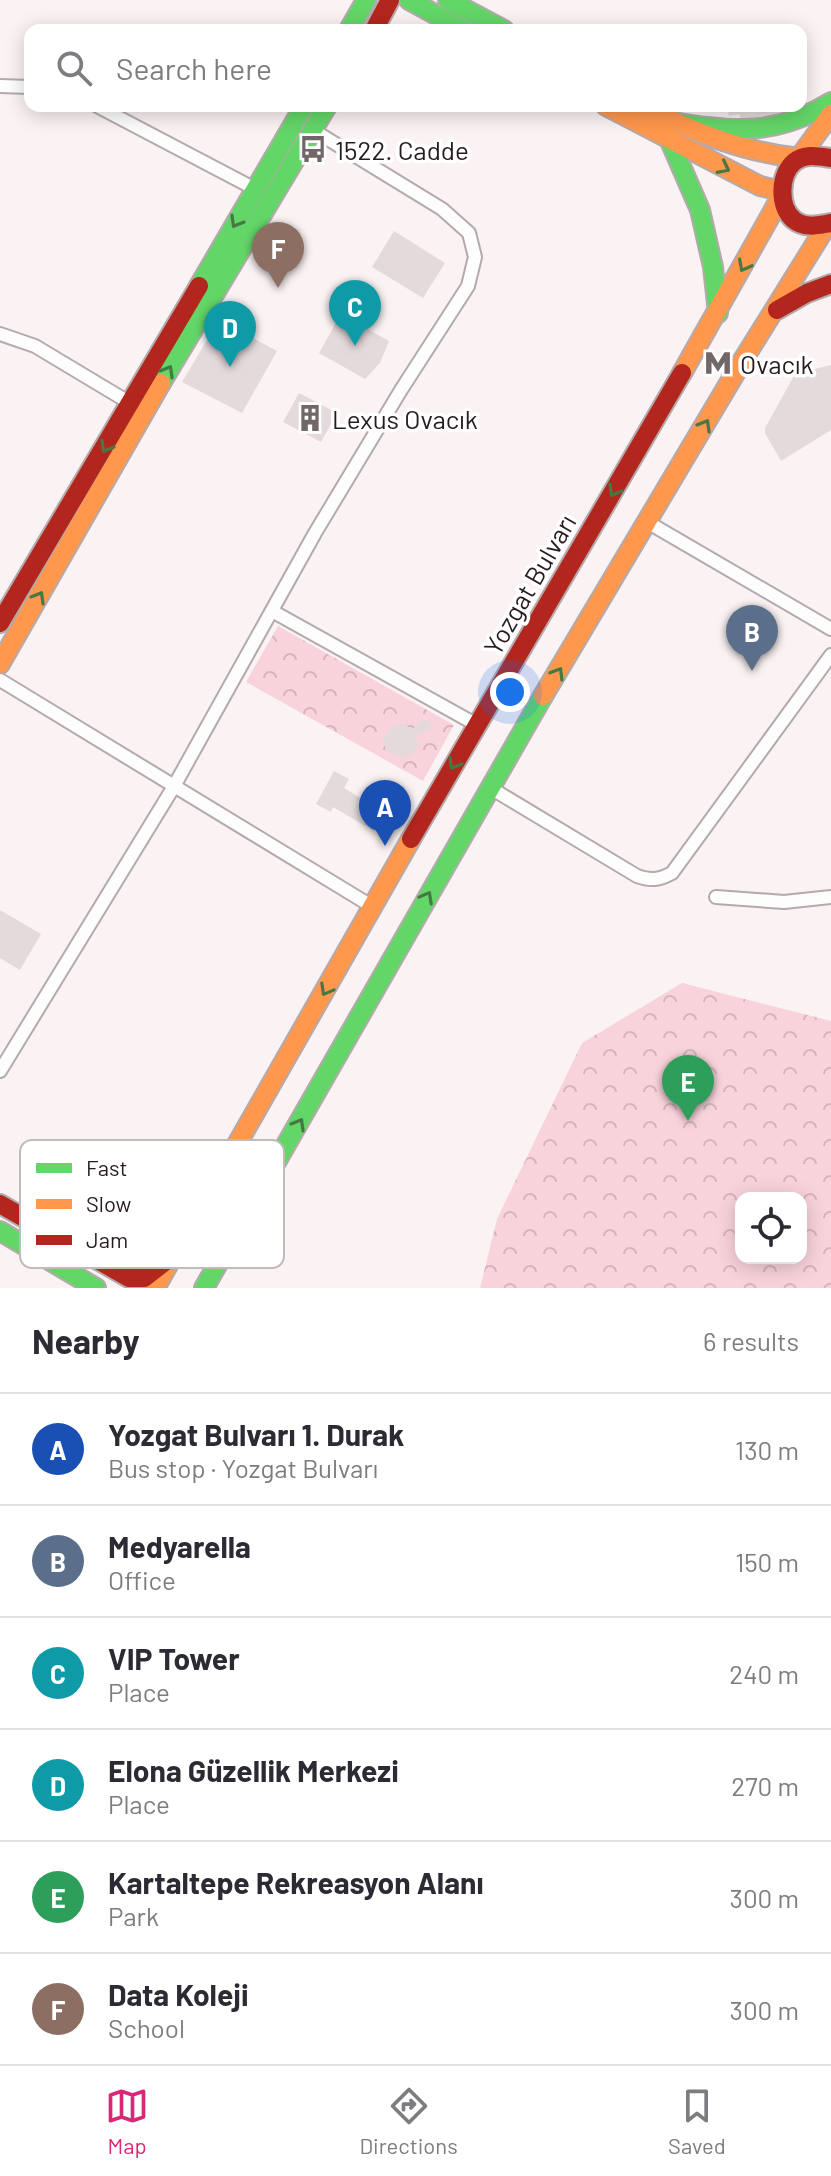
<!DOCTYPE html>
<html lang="en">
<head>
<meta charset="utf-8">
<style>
	:root { --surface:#fff; --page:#f2f2f3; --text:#2b2b33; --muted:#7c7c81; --line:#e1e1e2; --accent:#db2777 }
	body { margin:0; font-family:Barlow,sans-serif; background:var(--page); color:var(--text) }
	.controls { position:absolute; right:24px; bottom:24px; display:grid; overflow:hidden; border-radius:16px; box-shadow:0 4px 20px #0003 }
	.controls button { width:72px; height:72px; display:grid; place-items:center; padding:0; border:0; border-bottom:2px solid var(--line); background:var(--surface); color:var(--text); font:40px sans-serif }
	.you { position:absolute; left:510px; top:692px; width:28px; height:28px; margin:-20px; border:6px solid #fff; border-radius:50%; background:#1a73e8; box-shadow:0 0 0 12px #1a73e833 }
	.badge { display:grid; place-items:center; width:52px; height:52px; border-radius:50%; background:var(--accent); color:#fff; font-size:26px; font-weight:700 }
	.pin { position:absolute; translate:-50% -66px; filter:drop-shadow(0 2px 4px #0008) }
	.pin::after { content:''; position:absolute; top:42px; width:28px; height:24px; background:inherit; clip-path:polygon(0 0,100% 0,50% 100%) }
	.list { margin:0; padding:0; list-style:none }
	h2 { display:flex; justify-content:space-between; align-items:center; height:104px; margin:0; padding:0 32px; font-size:34px }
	h2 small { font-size:26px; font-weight:400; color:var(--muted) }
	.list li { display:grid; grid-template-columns:52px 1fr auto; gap:24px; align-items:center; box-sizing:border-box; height:112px; padding:0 32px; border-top:2px solid var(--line) }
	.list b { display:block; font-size:30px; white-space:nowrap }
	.list p { margin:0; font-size:26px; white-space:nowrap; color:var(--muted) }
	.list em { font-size:26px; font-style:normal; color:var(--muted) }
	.icon { flex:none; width:44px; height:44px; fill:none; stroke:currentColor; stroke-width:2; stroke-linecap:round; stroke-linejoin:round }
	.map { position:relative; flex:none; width:831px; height:1288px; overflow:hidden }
	.search { position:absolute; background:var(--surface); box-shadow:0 4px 20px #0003; left:24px; right:24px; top:24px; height:88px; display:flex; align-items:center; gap:20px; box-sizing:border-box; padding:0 28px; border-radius:16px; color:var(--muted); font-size:30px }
	.sheet { height:776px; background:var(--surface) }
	nav { display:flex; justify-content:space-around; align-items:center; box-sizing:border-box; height:112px; border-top:2px solid var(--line); background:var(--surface); font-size:22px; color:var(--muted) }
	nav a { display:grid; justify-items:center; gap:4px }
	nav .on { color:var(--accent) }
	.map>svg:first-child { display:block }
	.park { fill:url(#park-crowns); fill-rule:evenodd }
	.building { fill:#e4dadc }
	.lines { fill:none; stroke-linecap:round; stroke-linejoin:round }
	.street-casing { stroke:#b4aaac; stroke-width:16 }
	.fast-casing { stroke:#b4aaac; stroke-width:22 }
	.slow-casing { stroke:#b4aaac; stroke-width:22 }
	.jam-casing { stroke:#b4aaac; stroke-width:22 }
	.street { stroke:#fefdfd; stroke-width:12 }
	.fast { stroke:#63d668; stroke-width:18 }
	.slow { stroke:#ff974d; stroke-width:18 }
	.jam { stroke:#b3261e; stroke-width:18 }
	.oneway { stroke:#457842 }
	.labels { text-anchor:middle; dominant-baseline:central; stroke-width:7; stroke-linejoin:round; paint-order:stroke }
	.poi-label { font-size:26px; fill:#271b1d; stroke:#fff; text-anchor:start }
	.street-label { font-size:26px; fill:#271b1d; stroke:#fff }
	.key { fill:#fff; stroke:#bebbbb; stroke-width:2 }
	.key-label { font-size:22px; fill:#271b1d }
</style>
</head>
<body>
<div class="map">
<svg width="831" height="1288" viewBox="0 0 831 1288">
	<defs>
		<pattern id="park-crowns" width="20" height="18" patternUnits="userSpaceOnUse" patternTransform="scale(2)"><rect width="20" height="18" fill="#f9d3db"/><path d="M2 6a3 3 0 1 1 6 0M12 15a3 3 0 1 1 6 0" fill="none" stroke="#d5b5bc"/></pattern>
	</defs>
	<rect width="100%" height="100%" fill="#faf2f3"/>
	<path class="park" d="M278 626 454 725 423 781 246 682Z
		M682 983 831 1021V1288H480L497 1219 582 1043ZM741 1198H801V1258H741Z"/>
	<path class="building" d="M727 106H794L795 110 741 120 739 114 729 116Z
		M394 231 445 263 423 298 372 267Z
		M341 314 389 341 380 363 365 379 319 353Z
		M219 320 277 351 242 413 182 382Z
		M831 365V430L781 461 765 433V428L795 374Z
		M299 393 337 413 321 442 283 422Z
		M427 720 430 723V730L416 734 418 745 411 755 401 758 386 751 383 740 392 726 403 724 413 729 420 721Z
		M334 771 349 779 344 788 384 812 374 831 333 807 331 812 316 804Z
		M0 910 41 934 20 970 0 958Z"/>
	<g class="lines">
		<g class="street-casing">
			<path id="street" d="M0 86 30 87
				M97 106 255 189
				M0 334 35 346 130 403
				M649 523 831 629
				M272 611 477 725
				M0 680 373 907
				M489 787 637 876C651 881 659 880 672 873L831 655
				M716 897 784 902 831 897
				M0 1071 173 788 315 533 401 390 468 286 475 257 469 233 442 209 313 130"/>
		</g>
		<g class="fast-casing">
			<path id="fast" d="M409 0 464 30
				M448 0 504 30
				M349 30 366 0
				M672 122C733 132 777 136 831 102
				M670 141 700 210 713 267 718 313
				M199 286 304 106
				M161 383 327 106
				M0 1231 96 1288
				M204 1288 543 696"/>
		</g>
		<g class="slow-casing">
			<path id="slow" d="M606 106 760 186 780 191
				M643 106C693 132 743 152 799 158
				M799 158 831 114
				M682 373 781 197
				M0 664 161 383
				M543 696 743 360 827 225
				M155 1288 411 839"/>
		</g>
		<g class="jam-casing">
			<path id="jam" d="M374 30 390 0
				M831 158C818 156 805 153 794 162 779 175 778 207 794 220 805 229 819 225 831 223
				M777 310 807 293 831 284
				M0 623 199 286
				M411 839 682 373
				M0 1204 129 1278H144L170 1258"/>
		</g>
		<use href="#street" class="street"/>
		<use href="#fast" class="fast"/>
		<use href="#slow" class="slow"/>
		<use href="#jam" class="jam"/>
	</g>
	<defs><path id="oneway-chevron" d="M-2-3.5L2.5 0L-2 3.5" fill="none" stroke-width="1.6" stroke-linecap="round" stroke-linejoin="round" transform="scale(2)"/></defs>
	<g class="oneway">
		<use href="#oneway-chevron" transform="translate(724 168) rotate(27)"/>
		<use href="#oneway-chevron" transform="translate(236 222) rotate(120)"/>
		<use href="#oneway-chevron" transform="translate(744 266) rotate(118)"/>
		<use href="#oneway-chevron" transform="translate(168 371) rotate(-60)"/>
		<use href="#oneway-chevron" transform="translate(705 425) rotate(-60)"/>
		<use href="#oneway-chevron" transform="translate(106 447) rotate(120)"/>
		<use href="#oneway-chevron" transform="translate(614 491) rotate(120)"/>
		<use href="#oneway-chevron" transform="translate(39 597) rotate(-60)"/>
		<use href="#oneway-chevron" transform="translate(558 673) rotate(-59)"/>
		<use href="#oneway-chevron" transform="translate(454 764) rotate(120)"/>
		<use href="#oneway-chevron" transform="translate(427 897) rotate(-61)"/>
		<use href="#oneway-chevron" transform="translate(326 990) rotate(119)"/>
		<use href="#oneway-chevron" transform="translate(299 1124) rotate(-60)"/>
	</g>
	<defs>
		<g id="bus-bare" transform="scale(2.16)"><path d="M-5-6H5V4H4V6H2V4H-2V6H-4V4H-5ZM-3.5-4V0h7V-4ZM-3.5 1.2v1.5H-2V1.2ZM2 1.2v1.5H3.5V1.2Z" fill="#716668" stroke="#fff" stroke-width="2.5" paint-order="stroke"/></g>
		<g id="metro-bare" transform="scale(2.16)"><path d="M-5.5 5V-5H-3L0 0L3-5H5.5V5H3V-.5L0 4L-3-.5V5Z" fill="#716668" stroke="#fff" stroke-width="2.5" paint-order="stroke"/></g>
		<g id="building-bare" transform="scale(2.16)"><path d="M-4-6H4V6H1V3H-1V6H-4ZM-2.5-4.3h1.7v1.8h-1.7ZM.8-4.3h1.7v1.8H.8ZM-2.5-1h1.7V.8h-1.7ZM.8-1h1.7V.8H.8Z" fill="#716668" stroke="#fff" stroke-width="2.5" paint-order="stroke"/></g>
	</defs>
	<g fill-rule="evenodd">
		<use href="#bus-bare" x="313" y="149"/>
		<use href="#metro-bare" x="718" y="363"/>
		<use href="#building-bare" x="310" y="418"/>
	</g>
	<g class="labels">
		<g class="poi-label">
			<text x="335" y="149">1522. Cadde</text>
			<text x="740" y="363">Ovacık</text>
			<text x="332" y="418">Lexus Ovacık</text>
		</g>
		<g class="street-label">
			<text transform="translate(529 584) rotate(-60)">Yozgat Bulvarı</text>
		</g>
	</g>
	<rect x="20" y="1140" width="264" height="128" rx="12" class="key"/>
	<rect x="36" y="1163" width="36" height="10" fill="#63d668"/>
	<rect x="36" y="1199" width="36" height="10" fill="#ff974d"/>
	<rect x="36" y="1235" width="36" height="10" fill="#b3261e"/>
	<g class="key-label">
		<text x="86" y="1176">Fast</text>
		<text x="86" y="1212">Slow</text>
		<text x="86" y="1248">Jam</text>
	</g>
</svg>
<div class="controls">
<button><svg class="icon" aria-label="locate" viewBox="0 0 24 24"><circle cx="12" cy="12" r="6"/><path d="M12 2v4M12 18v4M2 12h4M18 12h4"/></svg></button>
</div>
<div class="you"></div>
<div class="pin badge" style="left:385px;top:846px;background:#1a4fb4">A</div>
<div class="pin badge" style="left:752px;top:671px;background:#5c6f8a">B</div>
<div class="pin badge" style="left:355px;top:346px;background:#0f9aa8">C</div>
<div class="pin badge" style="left:230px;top:367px;background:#0f9aa8">D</div>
<div class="pin badge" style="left:688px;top:1121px;background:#2e9e5b">E</div>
<div class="pin badge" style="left:278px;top:288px;background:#8d6e63">F</div>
<div class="search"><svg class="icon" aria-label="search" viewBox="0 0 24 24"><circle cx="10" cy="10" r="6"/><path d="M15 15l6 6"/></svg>Search here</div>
</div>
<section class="sheet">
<h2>Nearby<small>6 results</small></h2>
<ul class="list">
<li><span class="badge" style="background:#1a4fb4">A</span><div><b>Yozgat Bulvarı 1. Durak</b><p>Bus stop · Yozgat Bulvarı</p></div><em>130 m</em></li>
<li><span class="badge" style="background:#5c6f8a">B</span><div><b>Medyarella</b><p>Office</p></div><em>150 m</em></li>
<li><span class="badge" style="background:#0f9aa8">C</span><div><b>VIP Tower</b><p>Place</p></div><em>240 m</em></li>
<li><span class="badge" style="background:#0f9aa8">D</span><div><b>Elona Güzellik Merkezi</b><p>Place</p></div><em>270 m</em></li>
<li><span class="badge" style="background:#2e9e5b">E</span><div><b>Kartaltepe Rekreasyon Alanı</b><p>Park</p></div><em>300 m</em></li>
<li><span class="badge" style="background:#8d6e63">F</span><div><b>Data Koleji</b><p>School</p></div><em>300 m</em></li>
</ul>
</section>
<nav>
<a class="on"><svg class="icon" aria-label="map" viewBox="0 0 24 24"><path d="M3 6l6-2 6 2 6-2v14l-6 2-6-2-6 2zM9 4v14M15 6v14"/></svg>Map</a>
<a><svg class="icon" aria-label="directions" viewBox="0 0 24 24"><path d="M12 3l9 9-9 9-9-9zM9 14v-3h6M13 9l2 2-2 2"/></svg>Directions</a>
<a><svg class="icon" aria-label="saved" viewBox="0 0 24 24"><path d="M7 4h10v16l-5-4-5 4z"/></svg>Saved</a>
</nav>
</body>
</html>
